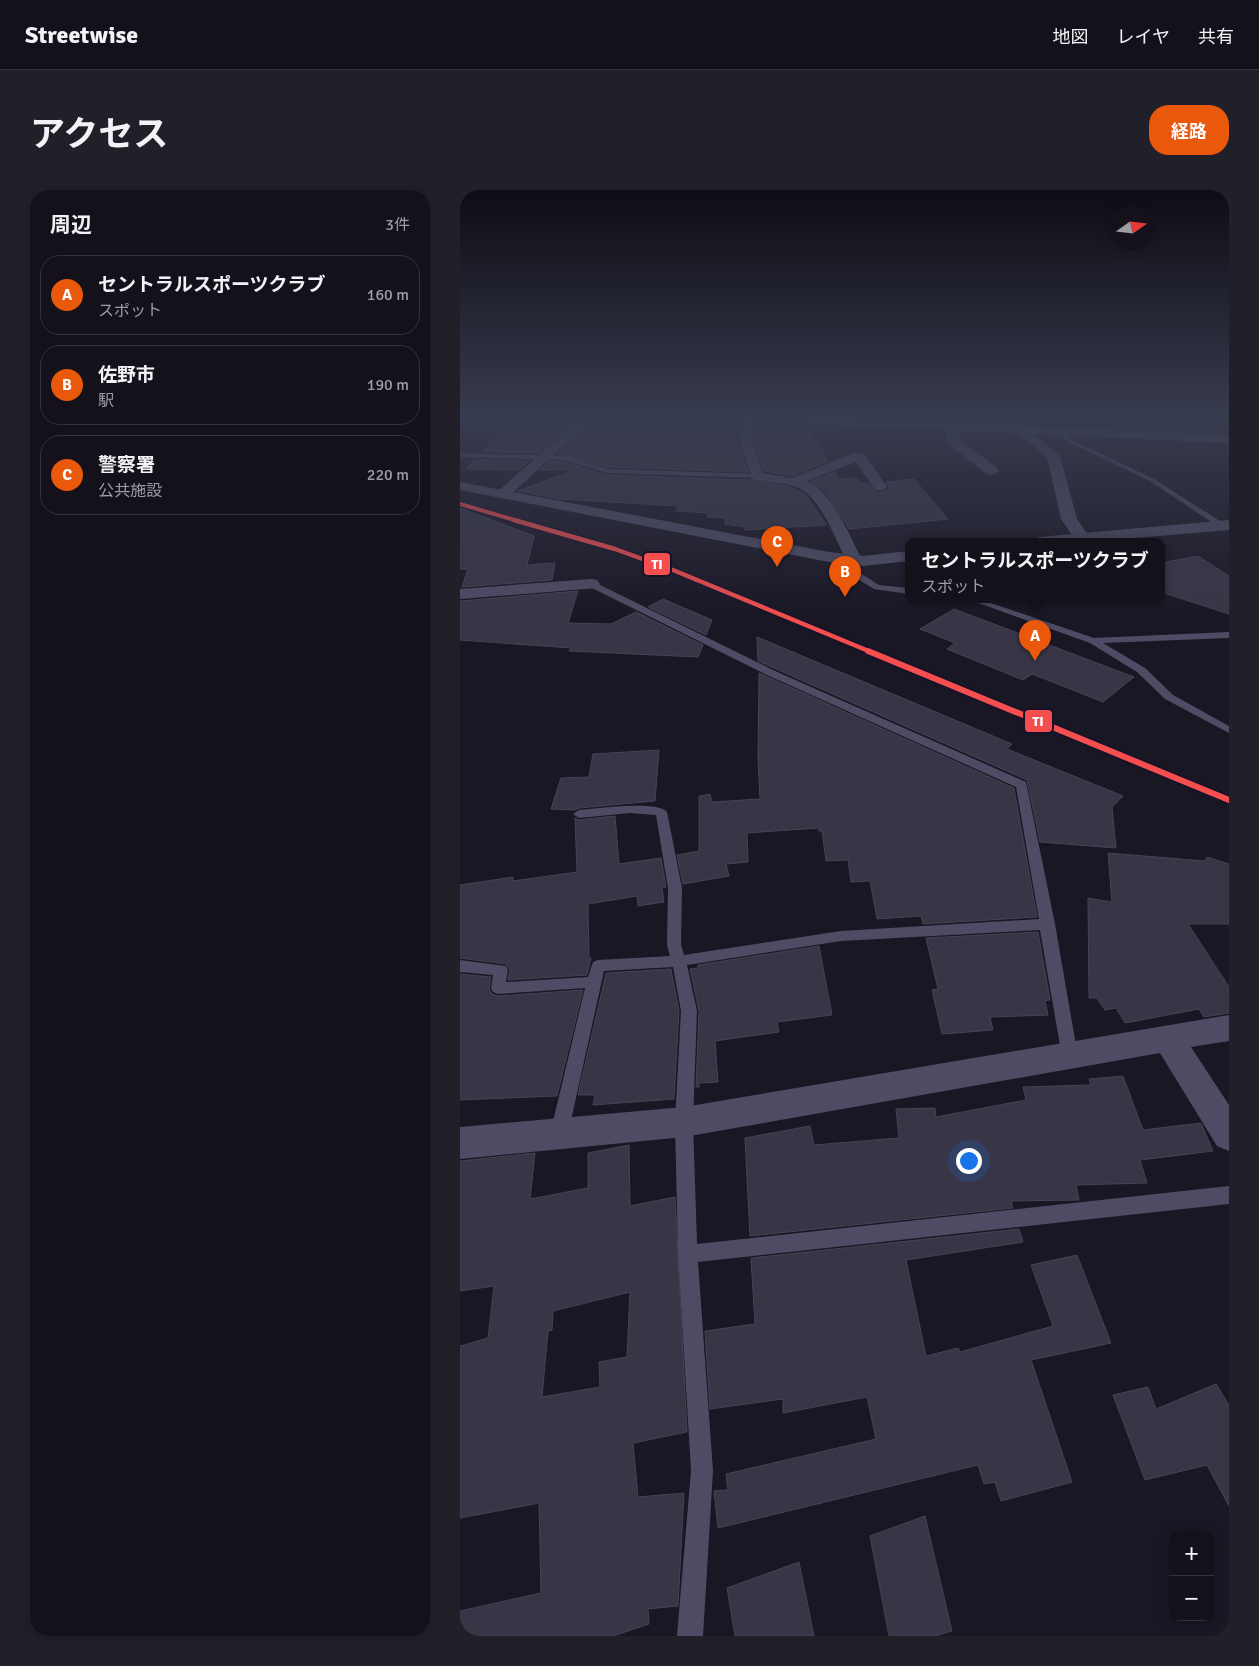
<!DOCTYPE html>
<html lang="ja">
<head>
<meta charset="utf-8">
<style>
	:root { --surface:#14111b; --page:#211f28; --text:#f1f3f6; --muted:#9d9da3; --line:#33313a; --accent:#ea580c }
	body { margin:0; font-family:Signika,"Noto Sans JP",sans-serif; background:var(--page); color:var(--text) }
	.controls { position:absolute; right:15px; bottom:15px; display:grid; overflow:hidden; border-radius:10px; box-shadow:0 2px 12px #0003 }
	.controls button { width:45px; height:45px; display:grid; place-items:center; padding:0; border:0; border-bottom:1px solid var(--line); background:var(--surface); color:var(--text); font:25px sans-serif }
	.compass { position:absolute; left:649px; top:15px; width:45px; height:45px; border-radius:50%; background:var(--surface); box-shadow:0 2px 12px #0003; rotate:76deg }
	.you { position:absolute; left:508px; top:970px; width:18px; height:18px; margin:-12px; border:4px solid #fff; border-radius:50%; background:#1a73e8; box-shadow:0 0 0 8px #1a73e833 }
	.badge { display:grid; place-items:center; width:32px; height:32px; border-radius:50%; background:var(--accent); color:#fff; font-size:16px; font-weight:700 }
	.pin { position:absolute; translate:-50% -41px; filter:drop-shadow(0 1px 2px #0008) }
	.pin::after { content:''; position:absolute; top:26px; width:18px; height:15px; background:inherit; clip-path:polygon(0 0,100% 0,50% 100%) }
	.popup { position:absolute; left:445px; top:348px; width:260px; height:65px; box-sizing:border-box; display:grid; place-content:center; border-radius:10px; background:var(--surface); filter:drop-shadow(0 1px 4px #0005); font-size:16px; white-space:nowrap; color:var(--muted) }
	.popup b { font-size:19px; color:var(--text) }
	.popup::after { content:''; position:absolute; left:50%; top:100%; margin-left:-10px; border:10px solid transparent; border-top-color:var(--surface) }
	.list { margin:0; padding:0; list-style:none }
	h2 { display:flex; justify-content:space-between; align-items:center; height:65px; margin:0; padding:0 20px; font-size:21px }
	h2 small { font-size:16px; font-weight:400; color:var(--muted) }
	.list li { display:grid; grid-template-columns:32px 1fr auto; gap:15px; align-items:center; box-sizing:border-box; height:80px; margin:0 10px 10px; padding:0 10px; border:1px solid var(--line); border-radius:20px }
	.list b { display:block; font-size:19px; white-space:nowrap }
	.list p { margin:0; font-size:16px; white-space:nowrap; color:var(--muted) }
	.list em { font-size:16px; font-style:normal; color:var(--muted) }
	.map { position:relative; flex:none; width:769px; height:1446px; overflow:hidden; border-radius:20px }
	header { display:flex; align-items:center; gap:30px; box-sizing:border-box; height:70px; padding:0 25px; background:var(--surface); border-bottom:1px solid var(--line) }
	header strong { font-size:24px }
	nav { display:flex; gap:28px; margin-inline-start:auto; font-size:18px }
	.intro { display:flex; align-items:center; justify-content:space-between; box-sizing:border-box; height:120px; padding:0 30px }
	h1 { margin:0; font-size:35px }
	.button { padding:12px 22px; border-radius:20px; background:var(--accent); color:#fff; font-size:18px; font-weight:700 }
	main { display:flex; gap:30px; padding:0 30px }
	aside { flex:1; background:var(--surface); border-radius:20px; box-shadow:0 2px 12px #0003 }
	.map>svg:first-child { display:block }
	.building { fill:#383546; stroke:#474257; fill-rule:evenodd }
	.lines { fill:none; stroke-linecap:round; stroke-linejoin:round }
	.service { fill:#4e4c64; fill-rule:evenodd }
	.minor { fill:#4e4c64; fill-rule:evenodd }
	.tertiary { fill:#4e4c64; fill-rule:evenodd }
	.rail-1-far2-casing { stroke:#16112a; stroke-width:5.5 }
	.rail-1-far1-casing { stroke:#16112a; stroke-width:7 }
	.rail-1-casing { stroke:#16112a; stroke-width:9 }
	.rail-1-far2 { stroke:#f44e4e; stroke-width:4 }
	.rail-1-far1 { stroke:#f44e4e; stroke-width:4.5 }
	.rail-1 { stroke:#f44e4e; stroke-width:6 }
	.line-badge { stroke:#16112a; stroke-width:2 }
	.badge-label { font-size:14px; text-anchor:middle; font-weight:bold; fill:#fff }
</style>
</head>
<body>
<header>
<strong>Streetwise</strong>
<nav><a>地図</a><a>レイヤ</a><a>共有</a></nav>
</header>
<div class="intro"><h1>アクセス</h1><a class="button">経路</a></div>
<main>
<aside>
<h2>周辺<small>3件</small></h2>
<ul class="list">
<li><span class="badge">A</span><div><b>セントラルスポーツクラブ</b><p>スポット</p></div><em>160 m</em></li>
<li><span class="badge">B</span><div><b>佐野市</b><p>駅</p></div><em>190 m</em></li>
<li><span class="badge">C</span><div><b>警察署</b><p>公共施設</p></div><em>220 m</em></li>
</ul>
</aside>
<div class="map">
<svg width="769" height="1446" viewBox="0 0 769 1446">
	<rect width="100%" height="100%" fill="#1a1724"/>
	<path class="building" d="M54 227H119L78 263 22 262Z
		M137 227H215L210 233H278V252L288 282 148 277 98 264Z
		M294 233 346 235 368 271 332 286 304 281 294 251Z
		M15 269 69 271 59 280 6 279Z
		M89 271 104 272 147 285 290 290 327 296 345 304 367 335 285 340V337L265 334V328L247 327 249 323 215 321 219 316 99 309 58 301 115 280H80Z
		M375 282 379 289 397 288 400 294 408 293 415 302 427 301 429 297 426 292 454 289 488 329 389 339 387 336 390 334H386L366 303 351 291Z
		M0 318 74 346 67 375 95 373 92 390 2 397 8 379H0Z
		M738 366 769 386V424L701 402V373Z
		M118 401 108 433 151 434 176 422 243 455 238 467 109 461 111 458 0 450V411Z
		M203 409 252 430 246 445 188 417Z
		M494 419 674 487 643 512 572 484 563 490 487 459 495 453 460 439Z
		M297 447 552 554 547 559 663 606 652 617 656 658 580 652 567 590 298 471Z
		M299 483 554 598 577 727 463 734 461 726 417 729 410 691 391 692 388 670 366 671 362 641H359V638L287 643 288 672 266 674 269 686 223 694 217 665 239 661V606L250 604 252 612 300 609 298 569Z
		M199 560 195 611 119 618 115 620 91 619 101 588 129 587 133 564Z
		M155 626 159 674 201 668 206 697 202 698 204 712 178 716 177 706 128 714 129 768H131L127 785 48 790 50 780 46 774 0 768V695L53 687V691L117 682 115 628 119 630Z
		M648 663 745 671 747 667 769 674V734H728L769 797V823L744 827 739 819 665 833 656 818 645 820 637 808H629L628 708 652 712Z
		M578 742 590 810 585 811 588 825 530 827 533 840 482 844 472 800 478 799 466 748Z
		M359 756 372 825 317 832 319 842 255 851 258 892 239 893V897H236L239 821 230 779 238 778V775Z
		M211 779 219 821 214 909 133 915 135 905H118L146 783Z
		M0 784 31 787 29 799 32 804 38 806 123 800 97 906 0 910Z
		M663 886 683 940 741 933 753 961 680 970 687 993 616 995 619 1010 551 1011 553 1018 290 1046 285 948 350 936 354 955 439 948 436 919 475 918 476 927 566 910 563 897 631 895 629 889Z
		M169 955 170 1016 215 1007 227 1242 173 1253 178 1307 224 1303 218 1416 188 1419 189 1434 153 1446H0V1421L81 1403 79 1313 0 1328V1156L28 1148 34 1096 0 1101V971L75 963 70 1009 128 998V963ZM170 1102 167 1167 139 1172 140 1197 82 1207 88 1141 92 1140 93 1121Z
		M559 1039 563 1052 446 1070 466 1166 498 1158 500 1162 593 1136 571 1075 617 1065 651 1153 571 1170 612 1292 541 1311 535 1292 524 1294 518 1275 258 1338 254 1301 268 1300 266 1284 416 1249 407 1207 323 1223V1209L250 1219 245 1141 295 1134 291 1068Z
		M756 1194 769 1215V1316L747 1275 685 1290 653 1205 688 1197 696 1219Z
		M465 1326 492 1441 475 1446H429L410 1346Z
		M339 1372 354 1446H275L267 1398Z"/>
	<g class="lines">
		<path class="service" d="M599 240H603L610 249 694 289 766 335 759 337 690 291 606 251Z
			M0 263 105 266 148 279 297 284 300 286 297 288 147 283 104 270 0 267Z
			M366 365H372L419 395 449 398V404L414 399 366 369Z
			M128 392H134L315 481 566 592 595 734 618 867 616 872 610 874 604 872 602 867 580 740 381 751 227 775 237 821 233 932 237 1054 769 996V1014L238 1072 253 1281 243 1446H217L231 1281 218 1064 215 932 221 821 213 777 144 781 108 944 105 949 99 952 93 949 90 944 125 798 38 804 33 802 31 798 33 785 0 782V770L46 776 48 780 46 792 128 787 133 772 138 770 210 766 207 755 208 698 196 625 170 623 119 628 113 624 119 620C135 619 197 610 207 622L222 698 221 755 224 765 381 741 579 729 556 597 307 485 128 396Z
			M510 410H522L634 448 769 442V448L643 453 685 478 713 505 769 536V543L705 509 677 482 630 453Z"/>
		<path class="minor" d="M122 227H135L48 307H38L36 304 38 301Z
			M274 227H361L769 245V253L574 244 600 266 617 329 630 348 628 351H616L601 329 587 267 558 243 500 241 499 249 537 278 539 281 532 285 527 284 487 253 486 250 488 240 292 231V251L303 283 332 288 394 263H404L427 297 425 300H415L396 272 347 291C371 300 391 348 402 370L400 373H388L386 370C376 350 360 307 339 298 324 292 307 293 292 289L280 251V231Z
			M131 389 137 390 140 394 137 398 0 409V399Z
			M769 825V851L731 857 769 915V961L757 956 700 863 224 947 0 969V937L224 917Z"/>
		<path class="tertiary" d="M0 292 369 362 403 366 449 361V371L403 376 369 372 0 300Z
			M769 330V340L629 352H571L579 347Z"/>
		<g class="rail-1-far2-casing">
			<path id="rail-1-far2" d="M0 314 58 331"/>
		</g>
		<g class="rail-1-far1-casing">
			<path id="rail-1-far1" d="M54 330 155 359 213 380 411 462"/>
		</g>
		<g class="rail-1-casing">
			<path id="rail-1" d="M408 461 769 610"/>
		</g>
		<use href="#rail-1-far2" class="rail-1-far2"/>
		<use href="#rail-1-far1" class="rail-1-far1"/>
		<use href="#rail-1" class="rail-1"/>
	</g>
	<linearGradient id="sky" x2="0" y2="1"><stop stop-color="#0e0d14"/><stop offset="0.53" stop-color="#383c50"/><stop offset="1" stop-color="#383c50" stop-opacity="0"/></linearGradient>
	<rect width="769" height="429" fill="url(#sky)"/>
	<g class="line-badge">
		<rect x="183" y="362" width="28" height="24" rx="5" fill="#f44e4e"/>
		<rect x="564" y="519" width="29" height="24" rx="5" fill="#f44e4e"/>
	</g>
	<g class="badge-label">
		<text x="197" y="379">TI</text>
		<text x="578" y="536">TI</text>
	</g>
</svg>
<div class="controls">
<button>+</button>
<button>−</button>
</div>
<svg class="compass" viewBox="-18 -18 36 36"><path d="M0-13l5 13h-10z" fill="#e53935"/><path d="M0 13l5-13h-10z" fill="#9d9da3"/></svg>
<div class="you"></div>
<div class="pin badge" style="left:575px;top:471px">A</div>
<div class="popup"><b>セントラルスポーツクラブ</b>スポット</div>
<div class="pin badge" style="left:385px;top:407px">B</div>
<div class="pin badge" style="left:317px;top:377px">C</div>
</div>
</main>
</body>
</html>
